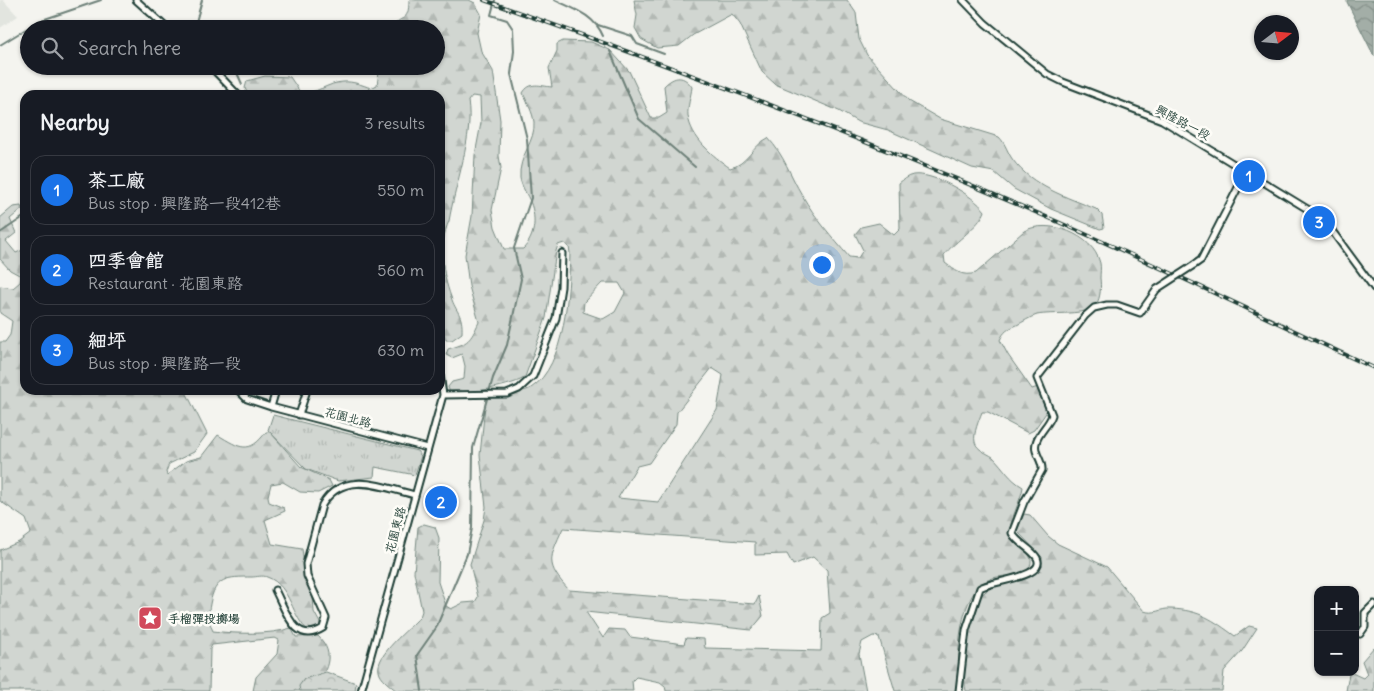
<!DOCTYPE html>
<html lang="en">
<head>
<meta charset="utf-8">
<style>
	:root { --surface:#171b24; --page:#242831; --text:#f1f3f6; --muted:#9ea1a6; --line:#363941; --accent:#1a73e8 }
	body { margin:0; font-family:Delius,"LXGW WenKai TC",sans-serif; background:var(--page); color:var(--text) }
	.controls { position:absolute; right:15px; bottom:15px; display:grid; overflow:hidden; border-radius:10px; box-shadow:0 1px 4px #0004 }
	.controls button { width:45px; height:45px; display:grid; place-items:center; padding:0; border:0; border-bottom:1px solid var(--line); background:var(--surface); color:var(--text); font:25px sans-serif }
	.compass { position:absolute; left:1254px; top:15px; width:45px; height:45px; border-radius:50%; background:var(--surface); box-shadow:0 1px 4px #0004; rotate:74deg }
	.you { position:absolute; left:821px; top:264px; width:18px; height:18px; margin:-12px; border:4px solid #fff; border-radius:50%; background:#1a73e8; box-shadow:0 0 0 8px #1a73e833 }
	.badge { display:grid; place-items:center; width:32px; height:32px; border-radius:50%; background:var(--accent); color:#fff; font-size:16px; font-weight:700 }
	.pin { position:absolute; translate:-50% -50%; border:2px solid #fff; box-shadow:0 1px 5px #0006 }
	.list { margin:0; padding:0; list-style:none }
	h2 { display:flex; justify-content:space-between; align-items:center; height:65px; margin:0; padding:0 20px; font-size:21px }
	h2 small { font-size:16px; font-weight:400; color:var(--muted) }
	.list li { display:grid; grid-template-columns:32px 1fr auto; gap:15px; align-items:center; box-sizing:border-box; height:70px; margin:0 10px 10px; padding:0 10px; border:1px solid var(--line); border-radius:15px }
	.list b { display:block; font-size:19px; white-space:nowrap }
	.list p { margin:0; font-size:16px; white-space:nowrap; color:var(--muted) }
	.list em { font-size:16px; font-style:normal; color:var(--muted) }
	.icon { flex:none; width:28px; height:28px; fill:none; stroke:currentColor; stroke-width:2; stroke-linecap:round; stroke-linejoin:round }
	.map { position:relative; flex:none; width:1374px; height:691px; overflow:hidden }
	.search { position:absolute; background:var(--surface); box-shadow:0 1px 4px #0004; left:20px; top:20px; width:425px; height:55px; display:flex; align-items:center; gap:12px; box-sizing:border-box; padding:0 18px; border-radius:28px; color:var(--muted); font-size:19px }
	.panel { position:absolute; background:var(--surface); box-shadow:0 1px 4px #0004; left:20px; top:90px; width:425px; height:305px; border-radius:15px }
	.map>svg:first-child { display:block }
	.built { fill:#e2e5df }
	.grass { fill:url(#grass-tufts); stroke:#788a82 }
	.forest { fill:url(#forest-firs); stroke:#788a82; fill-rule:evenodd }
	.park { fill:url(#park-crowns); stroke:#788a82 }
	.water { fill:url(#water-waves); stroke:#6e8179 }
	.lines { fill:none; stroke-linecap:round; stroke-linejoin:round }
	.stream { stroke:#6e8179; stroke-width:2 }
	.minor-casing { stroke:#1f3d34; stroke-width:9 }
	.minor { stroke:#fdfcf7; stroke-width:5 }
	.rail-casing { stroke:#1f3d34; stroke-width:4 }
	.rail { stroke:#fdfcf7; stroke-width:2; stroke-dasharray:5.5; stroke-linecap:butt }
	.minor-bridge-casing { stroke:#1f3d34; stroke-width:9; stroke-linecap:butt }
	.minor-bridge { stroke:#fdfcf7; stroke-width:5 }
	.labels { text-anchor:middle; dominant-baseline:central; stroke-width:5; stroke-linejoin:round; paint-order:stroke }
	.street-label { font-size:12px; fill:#1f3d34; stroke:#fdfcf7 }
	.poi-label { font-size:12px; font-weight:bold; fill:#1f3d34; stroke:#fdfcf7; text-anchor:start }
</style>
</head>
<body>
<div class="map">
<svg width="1374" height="691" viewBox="0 0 1374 691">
	<defs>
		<pattern id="grass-tufts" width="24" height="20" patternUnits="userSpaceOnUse" patternTransform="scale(1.25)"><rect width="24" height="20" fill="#d1d6d1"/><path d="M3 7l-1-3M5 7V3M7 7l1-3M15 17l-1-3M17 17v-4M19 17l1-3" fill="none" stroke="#b3b9b4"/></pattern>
		<pattern id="forest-firs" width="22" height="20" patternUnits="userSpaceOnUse" patternTransform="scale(1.25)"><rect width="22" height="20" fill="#d1d6d1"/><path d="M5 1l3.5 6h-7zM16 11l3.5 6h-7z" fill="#b3b9b4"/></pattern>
		<pattern id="park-crowns" width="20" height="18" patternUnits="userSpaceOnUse" patternTransform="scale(1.25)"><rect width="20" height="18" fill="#d1d6d1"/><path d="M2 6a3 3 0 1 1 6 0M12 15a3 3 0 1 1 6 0" fill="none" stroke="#b3b9b4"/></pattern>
		<pattern id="water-waves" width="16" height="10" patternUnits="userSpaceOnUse" patternTransform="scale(1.25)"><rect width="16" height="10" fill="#a3aea7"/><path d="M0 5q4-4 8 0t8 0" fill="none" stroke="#848f89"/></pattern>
	</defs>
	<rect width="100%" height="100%" fill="#f4f4ef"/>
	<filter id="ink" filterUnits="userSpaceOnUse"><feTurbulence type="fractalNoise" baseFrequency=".02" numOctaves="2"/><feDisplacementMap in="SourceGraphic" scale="10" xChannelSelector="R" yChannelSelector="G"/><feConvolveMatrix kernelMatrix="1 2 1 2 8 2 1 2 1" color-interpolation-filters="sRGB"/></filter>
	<g filter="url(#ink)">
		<path class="built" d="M0 0H3L18 16 0 28Z"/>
		<path class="grass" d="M273 415 417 451 421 456 415 475 375 467 374 477 338 481 306 469 268 430Z"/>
		<path class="forest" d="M409 0H469L475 3 481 14 477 33 481 51 493 71 500 120 499 156 501 168 492 210 495 227 504 249H523C536 236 537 216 529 199 526 193 521 185 520 178 518 156 536 141 534 122 533 113 527 102 523 93 530 81 540 86 552 87L549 68 557 51V44L563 41 591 42 610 50 629 71 651 118H659L667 113 664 86C675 75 684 75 692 87 691 96 687 107 688 116 691 138 713 156 730 168 747 165 753 145 768 138 784 155 790 175 802 195 815 218 832 237 849 257L858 258 863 250 855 234 861 227 879 223 894 235 900 229 899 183C903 180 907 176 913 175 933 172 973 195 985 211 980 226 955 241 944 255L945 263C956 271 962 277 976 273L1024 231C1048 218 1093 234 1100 263 1101 268 1100 273 1100 278 1101 286 1101 297 1096 305 1089 316 1051 312 1037 315 1030 317 1023 322 1017 325 1008 329 1004 331 1000 340L1008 355 1032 389 1038 387 1048 410 1034 430 1028 433 988 412H982C979 420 973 433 975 442 977 450 987 453 993 457 1004 468 1009 479 1023 487 1022 498 1007 526 1010 534 1015 544 1038 554 1029 568 1023 577 1003 575 993 578 957 588 956 661 960 691H895L879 637 873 636 862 642 859 654 866 691H666L665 686 660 682 636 677 632 681 633 691H397C391 686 380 679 379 671 375 655 409 629 420 617L422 611 414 572 418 527 424 524 435 527 439 538 438 582 446 606 451 609 463 603 475 602 478 597 470 564 484 520 486 507 480 455 486 396C498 391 522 394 531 388 566 366 569 289 570 253L569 247 564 243 558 245 556 251 546 318 525 377C518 385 459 396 450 393L448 387 452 382 464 379 465 366 462 354 452 358 446 355 448 349C469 343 470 341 479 322L469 286 465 255 472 216 475 155 481 123 480 97 472 96 468 101C474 135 455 185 449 221 438 246 442 272 451 297 456 313 463 313 462 333L452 340H446L440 320V95H248L245 88 247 81 265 76 290 77 300 92C314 96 329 82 343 82 353 81 362 85 371 88L377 85 380 66H436V29H392C400 13 409 25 409 0ZM602 283H619L625 293 615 312 603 319 583 312 584 302ZM712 368 723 375 717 410 658 502 618 498 637 466 649 463 676 424 677 412ZM563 528 755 542V555L787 554 793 565 813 557 827 570 830 613 822 618 821 651 705 648 704 639 686 638 684 644 630 637 625 630 609 629 603 638 586 612 751 630 763 616 759 596 755 604 569 590C545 564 549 559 563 528Z
			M634 0H847L856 13 859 39 867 55 909 101 940 119 999 137C1006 144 1007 152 1013 160 1032 186 1066 197 1096 209L1102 215 1104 228 1100 229 1051 209 1014 189 994 172 972 168 888 130 858 122 839 111 775 84 762 72 740 24 732 14 693 35 679 46 657 48 641 39 635 28 637 15Z
			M21 206 22 209 10 219 16 233 6 241 16 253 25 249V390H185L207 434 194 452 169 464 166 472 167 475 186 461 201 457 218 435C240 448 249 455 266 432H270L301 467 329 480 332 486 318 493 300 492 283 482 271 484 268 496 269 502 284 508 285 511 265 520 272 544 302 549 305 571 313 596 314 612 320 623 318 629 309 631C291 618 292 586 267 577 263 575 256 577 252 577 227 577 215 577 210 604 208 613 209 623 213 631 235 634 271 635 291 628L296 637 318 636C337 655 326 671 313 691H253L256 677 277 654 279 640 275 638 212 645 210 649 209 691H0V550L19 542 31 533 26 519 0 501V342H5L10 335 12 321 0 313V286L13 288 20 282 21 276 10 270 0 259V218L13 207Z
			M1024 514 1030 515 1048 536 1058 544 1107 567 1144 611C1155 615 1160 608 1171 609 1200 610 1213 620 1235 636L1249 626 1257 628 1242 651 1224 671 1222 691H966C961 670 967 604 986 591 1003 579 1025 578 1042 566V557L1017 531Z
			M1374 647V691H1346L1349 674 1352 673 1363 678 1367 674 1362 661Z"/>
		<path class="park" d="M326 672 356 683 355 691H300L299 686 304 679Z"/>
		<path class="water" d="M1347 0H1374V56L1347 2Z"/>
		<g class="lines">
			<path class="stream" d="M555 0C574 9 594 15 603 36
				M598 25 632 36 637 44 664 54
				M199 29 196 22 202 0
				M0 45 39 21 101 0
				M610 51 639 119 695 167
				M234 66 242 84
				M0 233 25 216
				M422 691 417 655 436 628 467 554 472 528 473 448 493 378 507 345 521 279 514 248 531 198 527 139 511 74 514 51 513 29 507 20 491 15 495 0"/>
			<g class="minor-casing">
				<path id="minor" d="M136 0 168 29
					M963 0 985 23 1047 74 1063 82 1162 120 1314 213 1324 220 1374 288
					M210 66 238 95
					M1194 265 1201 260 1247 170
					M238 390 247 399 271 407 427 448
					M443 395 507 394 519 389 533 376 556 318 561 287 562 253
					M271 407 276 390
					M299 415 307 390
					M275 590C286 611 295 646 323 628L326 618 307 576 306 564 322 505C343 469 382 487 415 495
					M1360 634 1365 627V613L1374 604
					M361 691 443 395 440 374
					M959 691 966 630 980 588C989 581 1047 578 1037 558 1031 548 1018 544 1012 533L1024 502 1042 470C1043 460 1033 453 1036 443 1038 433 1049 425 1052 415L1037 378 1085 316 1094 308 1107 305H1117L1140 313 1157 289"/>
			</g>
			<use href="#minor" class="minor"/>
			<g class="rail-casing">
				<path id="rail" d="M484 0C669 65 855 135 1035 212 1150 261 1261 316 1374 368"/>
			</g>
			<use href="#rail" class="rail"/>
			<g class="minor-bridge-casing">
				<path id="minor-bridge" d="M1157 289 1194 265"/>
			</g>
			<use href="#minor-bridge" class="minor-bridge"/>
		</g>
	</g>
	<defs>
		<g id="sight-square" transform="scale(1.25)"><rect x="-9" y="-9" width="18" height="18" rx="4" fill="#d1495b" stroke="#fdfcf7"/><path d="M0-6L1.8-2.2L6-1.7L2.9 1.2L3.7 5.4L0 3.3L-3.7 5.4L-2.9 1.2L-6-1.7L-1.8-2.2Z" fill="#fff"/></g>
	</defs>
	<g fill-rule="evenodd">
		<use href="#sight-square" x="150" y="618"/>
	</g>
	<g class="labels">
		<g class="street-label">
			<text transform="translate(1183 122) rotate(28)">興隆路一段</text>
			<text transform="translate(348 417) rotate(15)">花園北路</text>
			<text transform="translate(395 530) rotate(-75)">花園東路</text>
		</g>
		<g class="poi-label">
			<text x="168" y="618">手榴彈投擲場</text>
		</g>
	</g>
</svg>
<div class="controls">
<button>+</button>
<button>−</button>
</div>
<svg class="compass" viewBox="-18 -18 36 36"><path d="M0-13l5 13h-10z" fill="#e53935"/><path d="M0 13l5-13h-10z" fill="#9ea1a6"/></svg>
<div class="you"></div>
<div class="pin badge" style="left:1249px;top:176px">1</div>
<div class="pin badge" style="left:441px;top:502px">2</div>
<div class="pin badge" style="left:1319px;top:222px">3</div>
<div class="search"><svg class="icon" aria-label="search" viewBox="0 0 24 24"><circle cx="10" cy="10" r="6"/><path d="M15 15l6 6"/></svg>Search here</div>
<section class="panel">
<h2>Nearby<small>3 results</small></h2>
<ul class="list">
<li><span class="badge">1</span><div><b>茶工廠</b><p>Bus stop · 興隆路一段412巷</p></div><em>550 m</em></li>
<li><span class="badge">2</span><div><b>四季會館</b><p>Restaurant · 花園東路</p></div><em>560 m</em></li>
<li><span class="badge">3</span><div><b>細坪</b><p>Bus stop · 興隆路一段</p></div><em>630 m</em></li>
</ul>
</section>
</div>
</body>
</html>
